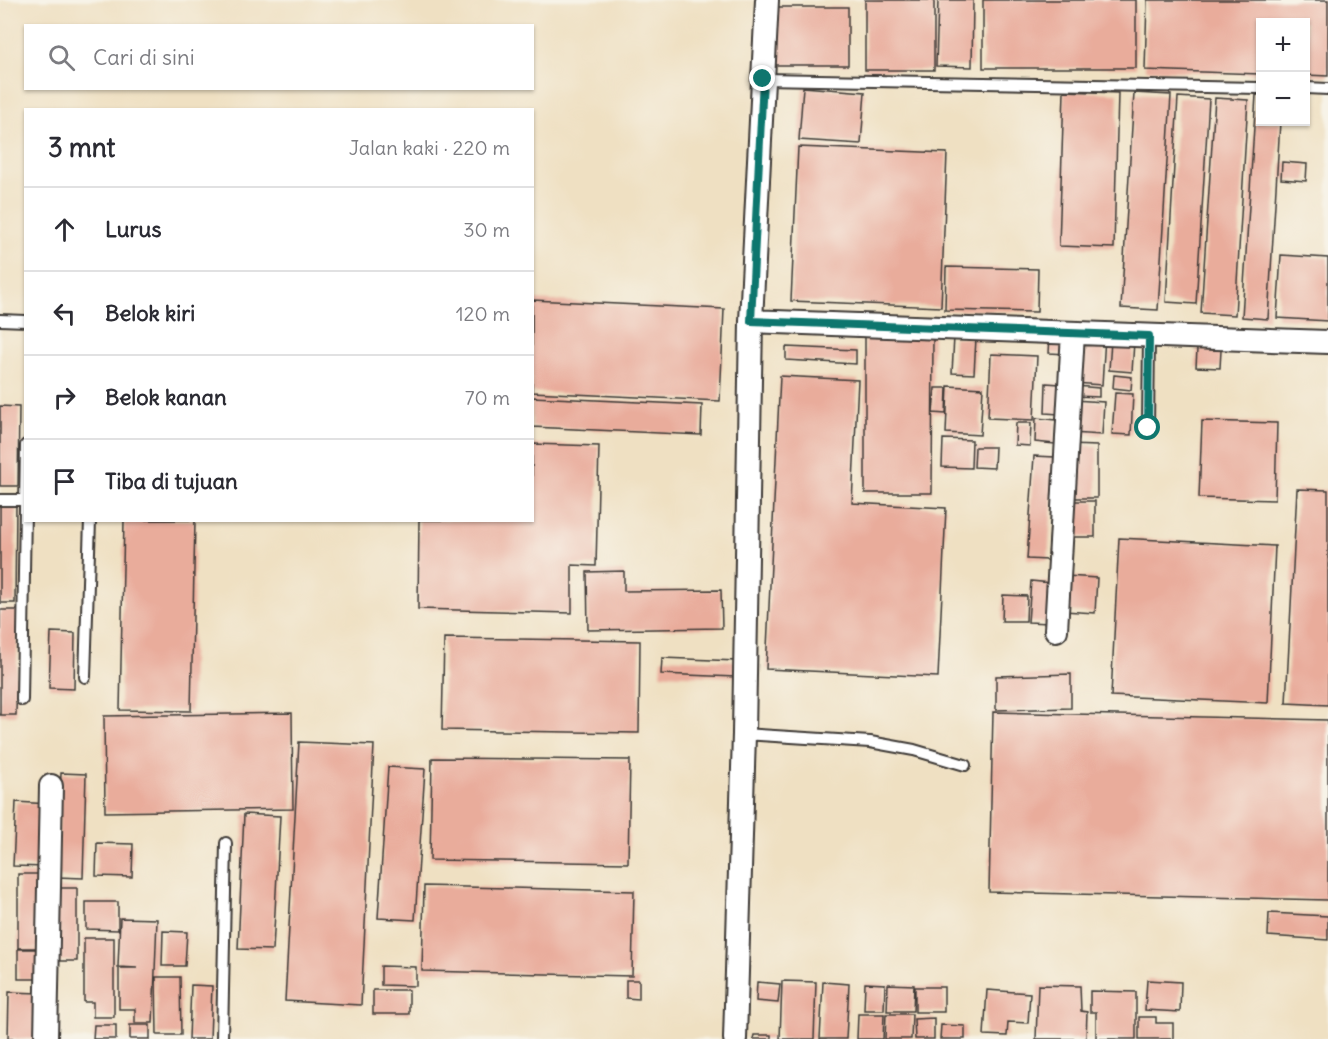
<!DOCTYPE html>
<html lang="id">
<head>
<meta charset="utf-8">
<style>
	:root { --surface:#fff; --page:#f7f7f7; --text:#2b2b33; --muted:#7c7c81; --line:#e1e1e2 }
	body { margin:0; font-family:Delius,sans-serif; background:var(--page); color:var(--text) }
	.controls { position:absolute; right:18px; top:18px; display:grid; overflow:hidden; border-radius:0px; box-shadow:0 2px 4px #0004 }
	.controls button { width:54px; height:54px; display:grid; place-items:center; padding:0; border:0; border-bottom:2px solid var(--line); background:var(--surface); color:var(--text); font:30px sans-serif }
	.stop { position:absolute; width:18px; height:18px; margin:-14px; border:4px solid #0f766e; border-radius:50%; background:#fff }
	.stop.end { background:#0f766e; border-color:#fff; box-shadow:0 2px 6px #0008 }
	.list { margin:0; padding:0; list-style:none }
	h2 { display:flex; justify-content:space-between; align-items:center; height:78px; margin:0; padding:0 24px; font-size:26px }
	h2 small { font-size:20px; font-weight:400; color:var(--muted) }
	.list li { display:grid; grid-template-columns:39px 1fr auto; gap:18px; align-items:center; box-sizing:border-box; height:84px; padding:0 24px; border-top:2px solid var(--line) }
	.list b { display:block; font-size:22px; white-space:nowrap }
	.list em { font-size:20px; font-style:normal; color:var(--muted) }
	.icon { flex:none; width:33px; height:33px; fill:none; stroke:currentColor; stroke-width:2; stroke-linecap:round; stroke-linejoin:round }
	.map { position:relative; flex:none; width:1328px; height:1039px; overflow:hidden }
	.search { position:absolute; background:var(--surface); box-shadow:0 2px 4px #0004; left:24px; top:24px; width:510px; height:66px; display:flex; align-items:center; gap:15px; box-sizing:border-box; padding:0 21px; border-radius:0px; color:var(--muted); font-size:22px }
	.panel { position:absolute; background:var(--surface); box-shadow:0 2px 4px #0004; left:24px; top:108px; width:510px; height:414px; border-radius:0px }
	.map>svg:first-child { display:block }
	.building { fill:#e9ac9b }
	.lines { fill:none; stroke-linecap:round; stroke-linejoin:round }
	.service-casing { stroke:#3c3935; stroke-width:14 }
	.minor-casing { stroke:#3c3935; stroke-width:26 }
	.service { stroke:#fff; stroke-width:10 }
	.minor { stroke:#fff; stroke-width:22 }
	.route { stroke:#0f766e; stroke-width:8 }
</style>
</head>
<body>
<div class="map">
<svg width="1328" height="1039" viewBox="0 0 1328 1039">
	<rect width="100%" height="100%" fill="#f7f3e8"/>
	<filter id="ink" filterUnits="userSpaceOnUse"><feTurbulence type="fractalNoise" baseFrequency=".0167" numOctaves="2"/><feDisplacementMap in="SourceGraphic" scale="12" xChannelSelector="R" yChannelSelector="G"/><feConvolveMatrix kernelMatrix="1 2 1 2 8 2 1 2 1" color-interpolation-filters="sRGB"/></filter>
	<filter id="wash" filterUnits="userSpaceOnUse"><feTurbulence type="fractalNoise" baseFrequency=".008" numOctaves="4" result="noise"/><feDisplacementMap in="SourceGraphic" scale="24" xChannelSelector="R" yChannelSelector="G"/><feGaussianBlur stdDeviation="1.35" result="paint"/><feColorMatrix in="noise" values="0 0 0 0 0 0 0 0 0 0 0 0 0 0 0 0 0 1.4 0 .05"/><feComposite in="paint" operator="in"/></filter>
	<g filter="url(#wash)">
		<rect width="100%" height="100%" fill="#efe0c2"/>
		<g id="blocks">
			<path class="building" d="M865 0H934V70H865Z
				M938 0H973L972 67 936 66Z
				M983 0H1136V68H983Z
				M1147 0H1328V76L1306 75V22H1260V74L1145 70Z
				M774 7H848V65H774Z
				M803 87 865 92 861 144 799 140Z
				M1064 91 1118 93 1114 248 1059 246Z
				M1134 93 1171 95 1158 310 1121 308Z
				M1256 95H1260V122H1280L1268 319 1242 317Z
				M1178 97 1209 99 1196 304 1166 302Z
				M1215 98 1248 100 1235 315 1201 313Z
				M798 147 947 153 941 307 791 301Z
				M1282 162 1307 164 1306 181 1281 179Z
				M1281 255 1328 258V321L1277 318Z
				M946 267 1038 269 1037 312 945 310Z
				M532 300 724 309 720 401 532 392Z
				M865 334H933L932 493H865Z
				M1077 335 1105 337 1102 385 1074 383Z
				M1050 336 1068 337 1067 354 1049 353Z
				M954 337 976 338 974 374 952 373Z
				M1111 341 1134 342 1132 372 1109 370Z
				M786 347 856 350V364L786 360Z
				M1197 349 1221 350 1220 368 1196 367Z
				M991 354 1037 356 1034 420 988 418Z
				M1114 375 1132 377 1131 390 1113 388Z
				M780 376 858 380 852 503 946 508 938 677 766 669Z
				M1046 383 1060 384 1059 414 1045 413Z
				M948 386 983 388 980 435 946 433Z
				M1076 386 1099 388V397L1076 396Z
				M935 388H947L946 414 933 413Z
				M1115 393 1133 394 1131 435 1112 434Z
				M532 397 702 405 701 435 532 427Z
				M1074 400 1104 402 1102 435 1072 433Z
				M0 406 19 407 18 486H0Z
				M1036 418 1056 420 1055 444 1035 442Z
				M1202 421 1277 423 1275 500 1199 498Z
				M1016 423H1031L1030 446 1015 445Z
				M943 439 972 440 971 468 942 467Z
				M532 444 599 446 596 566 572 565V613L418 609 419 520H532Z
				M1069 445 1097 446V498H1068Z
				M975 447H995L994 468 974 467Z
				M1034 456 1055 457 1048 560 1027 559Z
				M1297 489 1328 490V705L1286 703Z
				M1067 501H1095V537H1067Z
				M0 506H16L15 603H0Z
				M124 520H195L191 711 120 710Z
				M1119 538 1275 546 1268 703 1111 696Z
				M624 571V591L721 590 722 628 588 630 587 572Z
				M1066 576 1097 578 1095 613 1064 611Z
				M1031 581 1051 583 1049 623 1028 622Z
				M1003 595 1027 596 1026 621H1002Z
				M0 610H18L16 715H0Z
				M51 632 75 633 74 689 49 688Z
				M444 638 640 641 639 733 442 730Z
				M662 658 737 661 736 677 661 674Z
				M1071 674V708L996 710V676Z
				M993 712 1328 720V900L989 892Z
				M292 713 293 809 105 812 104 716Z
				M299 742 374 745 361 1005 285 1001Z
				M432 758 630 760 628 863 430 860Z
				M388 767 425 769 415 920 378 918Z
				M61 773 86 774 83 878 57 877Z
				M16 802 49 804 46 867 13 866Z
				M244 814 280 816 273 950 238 949Z
				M97 843 133 844 132 877 96 876Z
				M18 874H43V948H18Z
				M424 886 634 891 632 976 422 971Z
				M55 888H77V961H55Z
				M86 902H118V930L86 929Z
				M1269 913 1328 916V940L1268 936Z
				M120 918 157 919 153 1023H135V1009H119V968H137L118 967Z
				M163 931 187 932 185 966H162Z
				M84 938H114V1017H93V1002H84Z
				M18 949H41L42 979H18Z
				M381 966 416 967V986L381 985Z
				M156 977H180L181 1035H157Z
				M626 980H639V999L626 998Z
				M1147 980 1181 982 1180 1012 1145 1010Z
				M782 981 816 982 814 1039H780Z
				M757 982 780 984 778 1003 756 1001Z
				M823 982 849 984 846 1039H820Z
				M865 983 885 984 884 1010H864Z
				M888 984 914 985 913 1011H887Z
				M191 985 212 986 210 1039H189Z
				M1038 985 1080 986 1081 1011 1087 1012 1086 1039H1036Z
				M915 987H944V1012H915Z
				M373 990H409V1014H373Z
				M987 990 1030 993 1028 1023 1008 1022 1007 1036 984 1035Z
				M1090 991 1136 992V1039H1096V1012H1090Z
				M9 992 39 993V1039H8Z
				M858 1014H884L883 1039H857Z
				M886 1014H912L911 1039H885Z
				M1139 1017H1156V1023H1173V1039H1139Z
				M934 1018V1039H915L914 1019Z
				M94 1025H116V1039H93Z
				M130 1025H150V1039H130Z
				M941 1025 965 1026V1039H940Z
				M754 1035H771V1039H753Z"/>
		</g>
	</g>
	<g filter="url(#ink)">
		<use href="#blocks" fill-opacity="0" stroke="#3c3935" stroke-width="1.5"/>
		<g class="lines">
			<g class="service-casing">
				<path id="service" d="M763 79 1260 88
					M1306 88 1328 89
					M0 320 26 321
					M1148 428 1149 336
					M0 500H25
					M85 677 90 520
					M22 700 26 445
					M744 734 870 742 914 750 965 765
					M222 1039 226 843"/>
			</g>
			<g class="minor-casing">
				<path id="minor" d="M751 321 1328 342
					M1056 630 1073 333
					M46 1039 51 786
					M735 1039 744 734 751 321 767 0"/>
			</g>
			<use href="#service" class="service"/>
			<use href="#minor" class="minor"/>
		</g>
	</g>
	<g class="lines" filter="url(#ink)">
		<path class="route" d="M763 79 751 321 1149 336 1148 428"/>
	</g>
</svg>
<div class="controls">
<button>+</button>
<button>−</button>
</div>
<div class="stop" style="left:1148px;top:428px"></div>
<div class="stop end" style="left:763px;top:79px"></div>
<div class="search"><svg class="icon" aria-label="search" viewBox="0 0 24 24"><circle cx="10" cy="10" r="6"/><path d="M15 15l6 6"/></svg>Cari di sini</div>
<section class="panel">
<h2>3 mnt<small>Jalan kaki · 220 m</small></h2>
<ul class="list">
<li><svg class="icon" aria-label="ahead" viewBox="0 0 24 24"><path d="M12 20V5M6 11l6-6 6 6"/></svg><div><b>Lurus</b></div><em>30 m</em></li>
<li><svg class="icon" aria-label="left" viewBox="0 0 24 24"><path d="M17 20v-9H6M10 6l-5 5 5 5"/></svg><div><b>Belok kiri</b></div><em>120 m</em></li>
<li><svg class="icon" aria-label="right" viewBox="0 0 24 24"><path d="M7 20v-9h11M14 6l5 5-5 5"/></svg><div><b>Belok kanan</b></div><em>70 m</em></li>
<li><svg class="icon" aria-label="arrive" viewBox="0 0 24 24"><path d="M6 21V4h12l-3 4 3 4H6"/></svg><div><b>Tiba di tujuan</b></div></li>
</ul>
</section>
</div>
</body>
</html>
